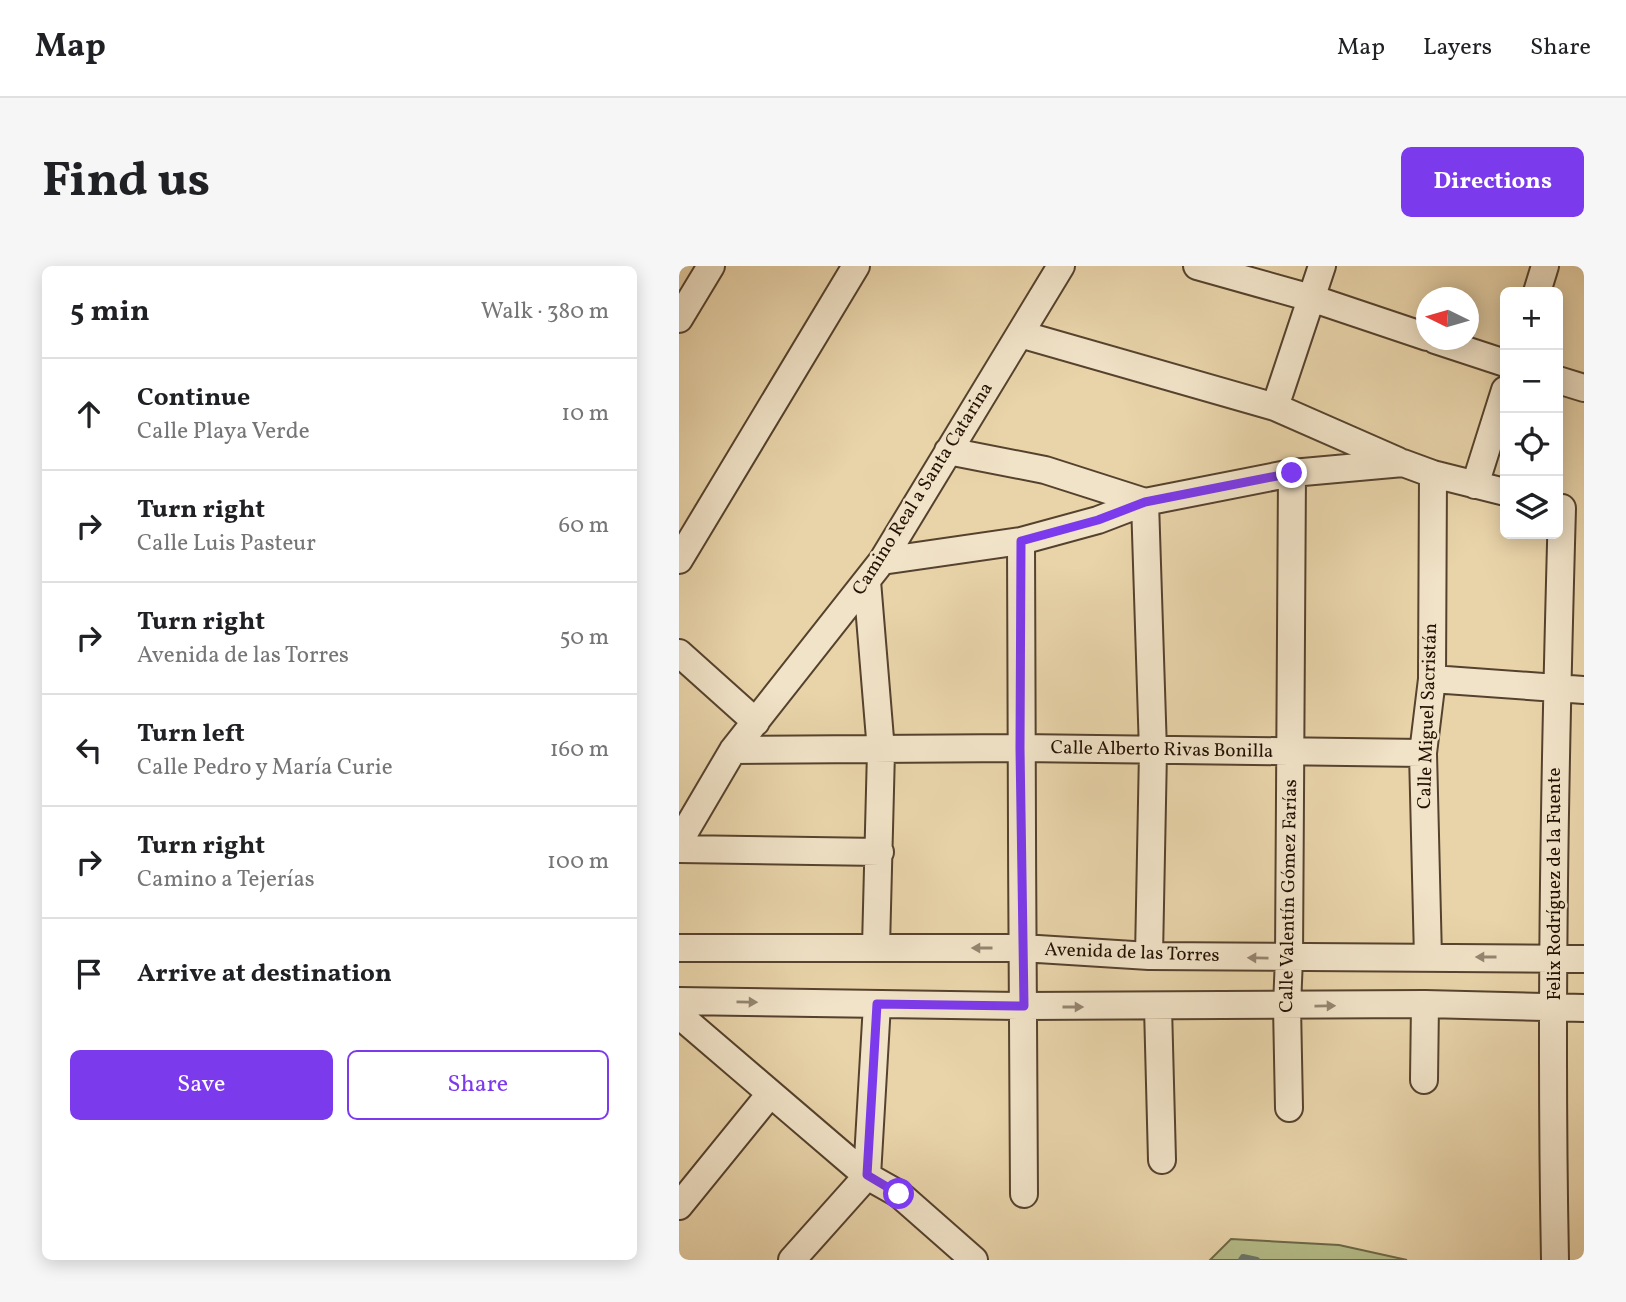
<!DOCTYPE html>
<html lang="en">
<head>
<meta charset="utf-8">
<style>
	:root { --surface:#fff; --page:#f6f6f6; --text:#202124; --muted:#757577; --line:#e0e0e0; --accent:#7c3aed }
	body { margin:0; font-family:Vollkorn,serif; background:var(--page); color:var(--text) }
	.controls { position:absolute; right:21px; top:21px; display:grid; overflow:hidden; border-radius:10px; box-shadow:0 4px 18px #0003 }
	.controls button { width:63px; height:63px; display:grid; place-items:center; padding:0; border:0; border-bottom:2px solid var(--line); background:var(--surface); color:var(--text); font:35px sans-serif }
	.compass { position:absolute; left:737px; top:21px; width:63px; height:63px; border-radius:50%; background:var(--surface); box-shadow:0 4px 18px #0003; rotate:275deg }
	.stop { position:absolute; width:21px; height:21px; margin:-16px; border:5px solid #7c3aed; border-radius:50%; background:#fff }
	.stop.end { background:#7c3aed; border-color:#fff; box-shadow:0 2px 7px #0008 }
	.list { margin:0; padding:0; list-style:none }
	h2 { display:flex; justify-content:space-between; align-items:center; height:91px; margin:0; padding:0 28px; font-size:30px }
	h2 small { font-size:23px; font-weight:400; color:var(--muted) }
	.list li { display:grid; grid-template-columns:46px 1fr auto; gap:21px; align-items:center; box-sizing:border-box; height:112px; padding:0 28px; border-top:2px solid var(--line) }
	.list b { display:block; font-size:26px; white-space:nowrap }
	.list p { margin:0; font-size:23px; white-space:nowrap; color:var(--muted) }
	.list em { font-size:23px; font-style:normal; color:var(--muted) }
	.actions { display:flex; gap:14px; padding:21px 28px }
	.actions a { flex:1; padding:16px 0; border:2px solid var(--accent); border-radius:10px; text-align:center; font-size:24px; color:var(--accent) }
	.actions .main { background:var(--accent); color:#fff }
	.icon { flex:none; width:38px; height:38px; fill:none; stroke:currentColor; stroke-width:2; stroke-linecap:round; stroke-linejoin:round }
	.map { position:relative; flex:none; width:905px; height:994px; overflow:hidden; border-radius:10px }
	header { display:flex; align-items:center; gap:42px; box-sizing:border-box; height:98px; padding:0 35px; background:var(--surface); border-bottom:2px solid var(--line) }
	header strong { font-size:33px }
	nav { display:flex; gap:38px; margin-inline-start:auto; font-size:24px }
	.intro { display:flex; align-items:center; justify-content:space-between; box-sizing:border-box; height:168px; padding:0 42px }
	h1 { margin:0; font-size:49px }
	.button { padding:18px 32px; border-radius:10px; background:var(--accent); color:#fff; font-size:24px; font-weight:700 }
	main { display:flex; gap:42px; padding:0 42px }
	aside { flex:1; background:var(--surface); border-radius:10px; box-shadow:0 4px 18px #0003 }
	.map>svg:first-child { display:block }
	.green { fill:#b5bd89; stroke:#6c6847; stroke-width:2 }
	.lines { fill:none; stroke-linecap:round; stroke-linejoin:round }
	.stream { stroke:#6a756a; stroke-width:6 }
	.minor-casing { stroke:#55422e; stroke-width:30 }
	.minor { stroke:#f1e3c8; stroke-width:26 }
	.oneway { fill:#958570 }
	.route { stroke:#7c3aed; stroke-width:9 }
	.labels { text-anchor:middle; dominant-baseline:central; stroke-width:5; stroke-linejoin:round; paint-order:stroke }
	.street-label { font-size:19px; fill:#241205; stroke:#f1e3c8 }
</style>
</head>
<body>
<header>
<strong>Map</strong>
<nav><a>Map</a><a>Layers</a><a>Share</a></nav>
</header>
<div class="intro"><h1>Find us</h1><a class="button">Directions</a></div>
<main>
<aside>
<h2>5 min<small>Walk · 380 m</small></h2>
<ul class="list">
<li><svg class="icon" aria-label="ahead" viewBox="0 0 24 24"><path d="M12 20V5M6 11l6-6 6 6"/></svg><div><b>Continue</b><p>Calle Playa Verde</p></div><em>10 m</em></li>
<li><svg class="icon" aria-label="right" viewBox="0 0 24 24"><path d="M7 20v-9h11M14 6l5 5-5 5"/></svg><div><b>Turn right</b><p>Calle Luis Pasteur</p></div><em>60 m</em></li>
<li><svg class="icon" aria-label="right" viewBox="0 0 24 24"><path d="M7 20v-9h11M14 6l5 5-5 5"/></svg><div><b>Turn right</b><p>Avenida de las Torres</p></div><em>50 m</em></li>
<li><svg class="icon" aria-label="left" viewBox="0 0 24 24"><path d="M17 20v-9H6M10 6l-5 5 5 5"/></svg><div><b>Turn left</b><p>Calle Pedro y María Curie</p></div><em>160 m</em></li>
<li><svg class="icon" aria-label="right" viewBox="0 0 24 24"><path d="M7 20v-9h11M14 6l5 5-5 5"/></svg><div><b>Turn right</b><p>Camino a Tejerías</p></div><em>100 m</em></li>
<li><svg class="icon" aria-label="arrive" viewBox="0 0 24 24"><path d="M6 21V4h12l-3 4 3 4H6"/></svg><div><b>Arrive at destination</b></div></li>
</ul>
<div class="actions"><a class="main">Save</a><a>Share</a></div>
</aside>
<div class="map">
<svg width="905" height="994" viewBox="0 0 905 994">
	<rect width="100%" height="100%" fill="#e9d4aa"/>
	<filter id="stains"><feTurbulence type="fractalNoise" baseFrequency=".00286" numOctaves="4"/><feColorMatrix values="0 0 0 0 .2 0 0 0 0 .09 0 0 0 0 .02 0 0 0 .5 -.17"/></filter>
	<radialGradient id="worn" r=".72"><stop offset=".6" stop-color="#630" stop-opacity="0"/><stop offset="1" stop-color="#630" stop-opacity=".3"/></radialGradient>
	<path class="green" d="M552 973 660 979 728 994H531Z"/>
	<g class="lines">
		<path class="stream" d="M562 994 564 991 578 994"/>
		<g class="minor-casing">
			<path id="minor" d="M518 0 632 32 748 71
				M858 26 866 0
				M0 53 32 0
				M341 68 596 141 719 195
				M756 74 826 97
				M879 114 905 122
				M596 141 643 0
				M269 185 366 204 466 236 474 485 470 690
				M796 219 826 124
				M342 275C341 493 345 710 345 928
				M0 294 177 0
				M203 295 342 275 419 254 466 236 613 207 724 197 754 208 826 226
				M188 315 202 485 197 681
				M0 387 77 456
				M753 413 905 424
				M54 484 341 482 744 487
				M0 576 54 484 203 295 382 0
				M0 583 201 586
				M0 682H343L470 690 905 693
				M749 692 744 487 753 413 754 208
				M0 735 345 740 746 738 905 742
				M479 741 483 894
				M0 749 188 910 220 928 295 994
				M745 814 746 738
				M610 842 608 740 610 692 613 207
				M0 940 91 828
				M113 994 188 910 198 738
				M876 994C871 743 876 492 883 242"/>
		</g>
		<use href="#minor" class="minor"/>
	</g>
	<defs><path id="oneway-solid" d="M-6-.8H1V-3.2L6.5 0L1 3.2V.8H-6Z" transform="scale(1.75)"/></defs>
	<g class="oneway">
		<use href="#oneway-solid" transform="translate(303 682) rotate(-180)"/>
		<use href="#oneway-solid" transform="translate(807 691) rotate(180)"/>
		<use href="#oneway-solid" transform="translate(579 692) rotate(-179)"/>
		<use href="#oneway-solid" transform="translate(68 736) rotate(1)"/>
		<use href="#oneway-solid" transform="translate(646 740) rotate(-1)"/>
		<use href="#oneway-solid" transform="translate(394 741)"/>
	</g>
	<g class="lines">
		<path class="route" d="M220 928 188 909 198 738 345 740 341 482 342 275 419 254 466 236 613 207"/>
	</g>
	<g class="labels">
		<g class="street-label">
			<text transform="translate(244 223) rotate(-58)">Camino Real a Santa Catarina</text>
			<text transform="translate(749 450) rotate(-88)">Calle Miguel Sacristán</text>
			<text transform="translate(483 484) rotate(1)">Calle Alberto Rivas Bonilla</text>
			<text transform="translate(876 618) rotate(-90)">Felix Rodríguez de la Fuente</text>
			<text transform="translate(610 630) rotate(-89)">Calle Valentín Gómez Farías</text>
			<text transform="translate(453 687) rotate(2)">Avenida de las Torres</text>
		</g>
	</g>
	<rect width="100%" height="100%" filter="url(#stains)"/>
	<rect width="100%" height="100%" fill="url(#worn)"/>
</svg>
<div class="controls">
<button>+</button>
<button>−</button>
<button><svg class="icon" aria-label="locate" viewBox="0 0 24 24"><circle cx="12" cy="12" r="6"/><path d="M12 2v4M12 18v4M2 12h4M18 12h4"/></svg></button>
<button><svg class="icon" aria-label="layers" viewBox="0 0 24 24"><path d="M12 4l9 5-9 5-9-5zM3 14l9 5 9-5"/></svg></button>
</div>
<svg class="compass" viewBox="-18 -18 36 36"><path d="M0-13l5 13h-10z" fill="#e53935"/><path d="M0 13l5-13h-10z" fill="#757577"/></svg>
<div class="stop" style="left:220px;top:928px"></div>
<div class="stop end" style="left:613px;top:207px"></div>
</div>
</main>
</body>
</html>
